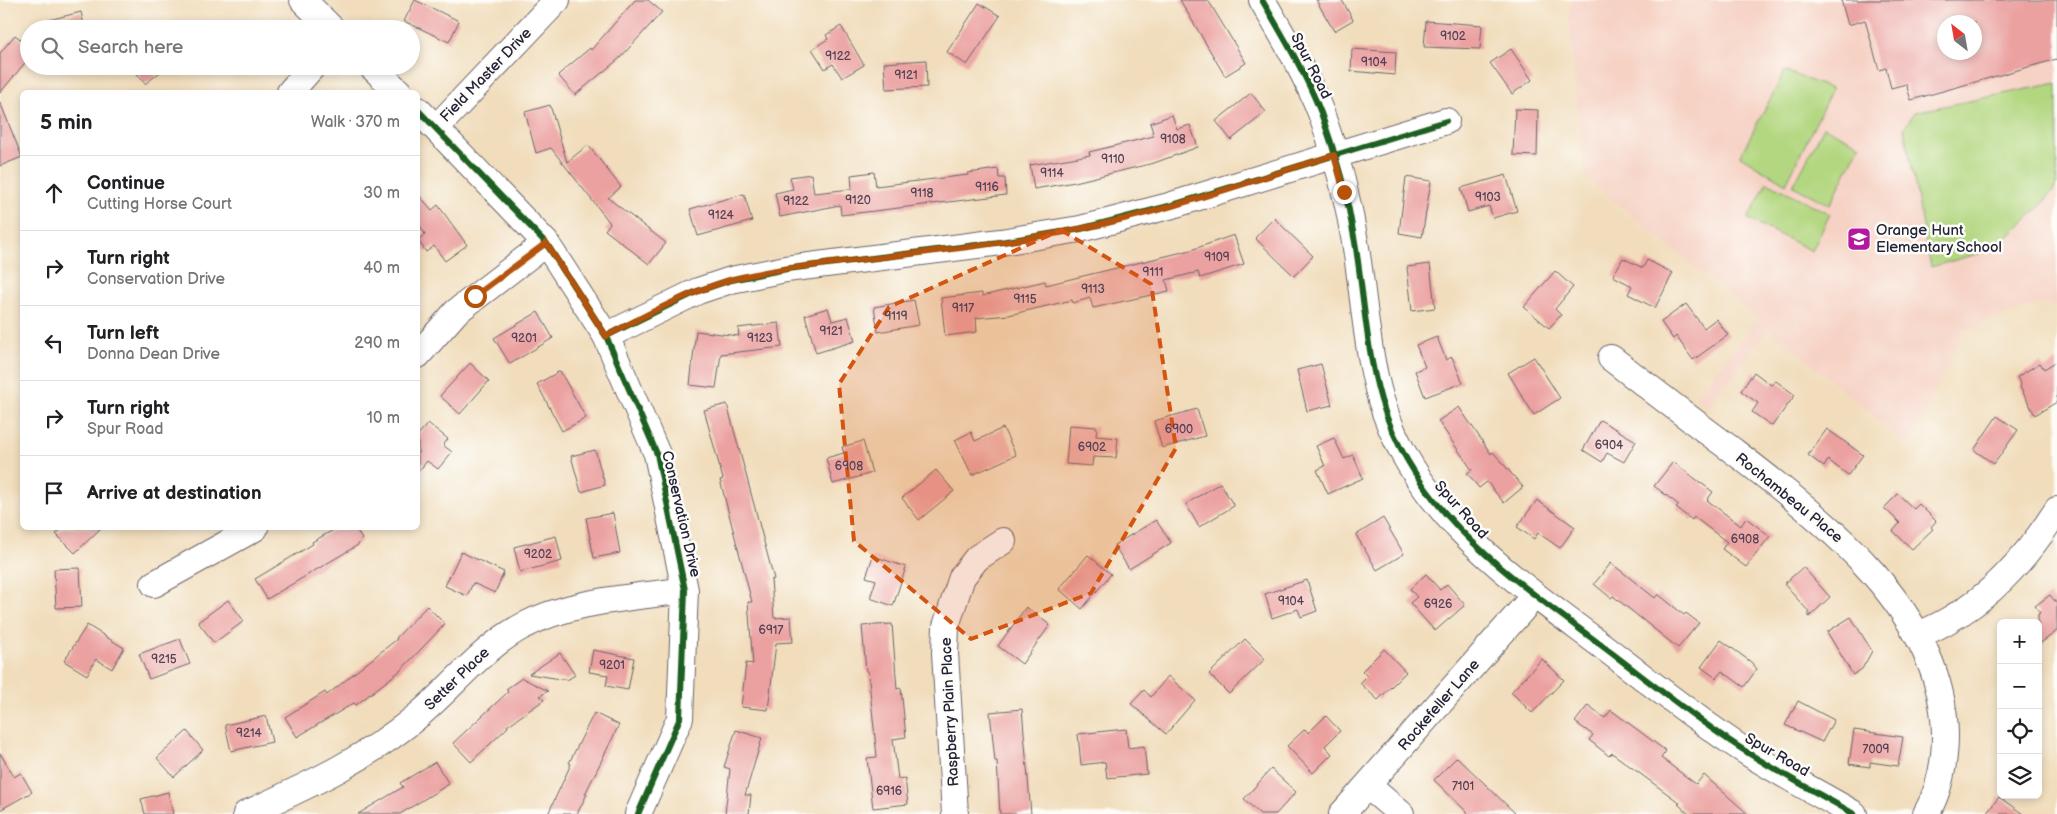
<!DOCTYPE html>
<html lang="en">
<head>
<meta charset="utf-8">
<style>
	:root { --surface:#fff; --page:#f6f6f6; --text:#202124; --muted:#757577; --line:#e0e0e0 }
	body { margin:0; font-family:"Balsamiq Sans",sans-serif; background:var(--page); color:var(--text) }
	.controls { position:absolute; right:15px; bottom:15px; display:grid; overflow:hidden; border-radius:8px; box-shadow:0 2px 8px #0003 }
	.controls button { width:45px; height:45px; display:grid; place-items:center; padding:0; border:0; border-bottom:1px solid var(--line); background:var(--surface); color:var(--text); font:25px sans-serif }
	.compass { position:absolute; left:1937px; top:15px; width:45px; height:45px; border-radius:50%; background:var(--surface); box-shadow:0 2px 8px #0003; rotate:329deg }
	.stop { position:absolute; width:15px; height:15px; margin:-11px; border:4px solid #b45309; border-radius:50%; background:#fff }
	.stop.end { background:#b45309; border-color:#fff; box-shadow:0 1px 5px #0008 }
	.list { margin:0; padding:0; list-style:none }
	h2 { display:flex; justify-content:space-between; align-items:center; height:65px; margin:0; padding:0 20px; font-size:21px }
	h2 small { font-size:16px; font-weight:400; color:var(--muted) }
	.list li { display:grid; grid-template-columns:32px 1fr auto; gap:15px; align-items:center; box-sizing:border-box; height:75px; padding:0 20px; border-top:1px solid var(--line) }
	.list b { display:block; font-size:19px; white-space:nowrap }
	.list p { margin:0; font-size:16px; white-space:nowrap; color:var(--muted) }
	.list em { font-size:16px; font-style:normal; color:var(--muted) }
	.icon { flex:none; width:28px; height:28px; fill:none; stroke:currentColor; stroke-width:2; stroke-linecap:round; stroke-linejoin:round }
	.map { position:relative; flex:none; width:2057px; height:814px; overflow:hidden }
	.search { position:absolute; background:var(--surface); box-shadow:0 2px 8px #0003; left:20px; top:20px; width:400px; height:55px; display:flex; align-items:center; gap:12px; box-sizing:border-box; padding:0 18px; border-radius:28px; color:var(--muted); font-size:19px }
	.panel { position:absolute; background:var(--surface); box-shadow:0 2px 8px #0003; left:20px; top:90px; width:400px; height:440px; border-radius:8px }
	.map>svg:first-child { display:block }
	.built { fill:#f6d2c4; fill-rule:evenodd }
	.green { fill:#b3d780; stroke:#6a7c5e }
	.building { fill:#eba1a0; fill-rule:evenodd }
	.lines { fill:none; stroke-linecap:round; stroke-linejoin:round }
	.minor-casing { stroke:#6a6368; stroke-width:28 }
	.minor { stroke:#fff; stroke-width:26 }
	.cycleway-casing { stroke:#fdfcf7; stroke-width:9 }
	.cycleway { stroke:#1b5e20; stroke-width:6 }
	.route { stroke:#b45309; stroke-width:6 }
	.marked { fill:#d45411; fill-opacity:0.2; stroke:#d45411; stroke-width:4; stroke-dasharray:10 6; stroke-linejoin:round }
	.labels { text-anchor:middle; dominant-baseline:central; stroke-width:5; stroke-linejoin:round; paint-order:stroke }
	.number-label { font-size:12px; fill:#544254 }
	.street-label { font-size:15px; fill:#22223b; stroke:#fdfcf7 }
	.poi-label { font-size:15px; fill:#22223b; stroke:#fdfcf7; text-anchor:start }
</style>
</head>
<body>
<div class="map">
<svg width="2057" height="814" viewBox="0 0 2057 814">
	<rect width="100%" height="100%" fill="#fdfcf7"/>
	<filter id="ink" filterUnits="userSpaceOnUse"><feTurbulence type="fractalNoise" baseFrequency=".02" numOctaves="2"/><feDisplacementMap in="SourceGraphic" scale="10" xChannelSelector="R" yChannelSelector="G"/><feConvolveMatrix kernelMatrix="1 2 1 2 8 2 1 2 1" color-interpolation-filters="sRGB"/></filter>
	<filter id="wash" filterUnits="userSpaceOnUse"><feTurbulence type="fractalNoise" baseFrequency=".0096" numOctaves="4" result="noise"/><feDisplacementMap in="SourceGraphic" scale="20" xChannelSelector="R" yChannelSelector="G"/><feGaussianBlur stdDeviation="1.12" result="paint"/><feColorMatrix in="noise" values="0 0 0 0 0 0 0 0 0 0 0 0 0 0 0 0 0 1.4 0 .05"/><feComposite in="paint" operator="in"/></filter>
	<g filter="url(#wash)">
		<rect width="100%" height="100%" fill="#f1ddbc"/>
		<path class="built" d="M1573 0H2057V307L2042 302 1964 330 1908 446 1770 329 1708 407 1695 398 1758 319 1585 177 1568 15ZM1944 22H1974V52H1944Z"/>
		<path class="green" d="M1785 71 1832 89 1786 184 1740 156Z
			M2057 83V186L2041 206 2009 235 1984 252 1931 267 1904 128 1915 112Z
			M1824 127 1860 145 1830 205 1793 186Z
			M1767 182 1830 214 1812 251 1748 219Z"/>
		<g id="blocks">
			<path class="building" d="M415 0 459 21 449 42 404 21Z
				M635 0H648L662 12 620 58 575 95 558 75 590 48 591 50Z
				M1180 0H1208L1246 63 1225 76Z
				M1316 0H1342L1353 20 1334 31Z
				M1841 0H2057V59L1911 100 1906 84 1891 88 1886 68 1879 70 1865 20 1848 25ZM1944 22H1974V52H1944Z
				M979 3 1000 16 967 65 947 52Z
				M81 12 85 29H34L33 24Z
				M1426 21 1482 25 1480 49 1424 47Z
				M841 26 864 65 842 78 833 64 825 69 812 49 828 39 826 35Z
				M15 35 29 46V58L0 93V53Z
				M1352 49 1396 52 1395 75 1351 71Z
				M1511 49 1532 80 1512 94 1490 63Z
				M926 60 927 87 886 89 884 63Z
				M131 66H168L145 84Z
				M1251 93 1266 112 1231 140 1216 121Z
				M0 102 22 157 0 166Z
				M550 105 567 162 588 145 621 187 608 198 666 243 649 264 605 230 610 223 551 148 536 153 525 112Z
				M1515 109 1538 110 1537 156 1513 155Z
				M1172 115 1177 129 1190 125 1198 147 1154 163 1075 182 1034 189 1030 165 1090 155 1089 152 1154 136 1150 123Z
				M998 169 999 178H1005L1006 195 841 215 840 205 780 217 775 193 793 189 790 177 811 174 814 193 852 189 851 175 874 172 876 186 968 175V173Z
				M1506 175 1517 211 1493 218 1489 206 1468 212 1461 188Z
				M1406 177 1431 181 1422 237 1399 233Z
				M418 194 432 210 438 205 467 245 445 261 434 246 426 252 418 240 425 234 418 223Z
				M744 194 752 221 698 236 690 209Z
				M1274 218 1313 256 1294 276 1255 238Z
				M1234 235 1244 264 1200 278 1198 272 1166 280 1169 291 1093 308 1090 298 1073 303 1072 300 1009 315 976 318 977 332 945 336 941 298 982 293V296L1045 281 1046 285 1191 250Z
				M1623 258 1643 268 1647 260 1673 273 1655 308 1628 294 1632 286 1613 276Z
				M1430 264 1435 308 1412 311 1407 267Z
				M1555 271 1573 287 1555 309 1561 315 1549 328 1524 307Z
				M914 300 919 325 878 332 874 307Z
				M1686 304 1704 328 1716 319 1728 335 1693 360 1676 336 1673 339 1661 322Z
				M828 308 832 321 848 317 855 341 816 353 805 315Z
				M538 312 553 338 510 364 494 338Z
				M779 323 782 347 721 354 716 388 690 385 696 331 739 336 738 328Z
				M1437 337 1446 360 1452 357 1463 383 1425 397 1415 371 1425 367 1416 345Z
				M1534 357 1560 398 1534 415 1508 373Z
				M2057 361V402L2035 415 2020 387 2021 385 2017 377 2040 363 2044 369Z
				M470 363 489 381 460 414 440 396Z
				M1321 364 1332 405 1307 411 1297 370Z
				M560 371 586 418 562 431 537 384Z
				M1754 372 1771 385 1776 381 1795 395 1772 426 1752 412 1758 403 1741 391Z
				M727 404 774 579 771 580 774 618 791 617 793 642 776 643 768 710 741 707 746 663 753 664 748 602H752L720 480 723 479 704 410Z
				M1459 407 1491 454 1493 452 1523 487 1504 503 1487 482 1479 488 1467 473 1472 470 1438 421Z
				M1197 409 1205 436 1162 448 1154 421Z
				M1997 416 2018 430 1994 464 1974 450Z
				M1600 420 1636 441 1624 462 1607 453 1602 462 1583 450Z
				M428 423 448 439 443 445 452 452 438 469 427 461 418 472V435Z
				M1069 425 1097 427 1096 436 1118 438 1116 458 1093 457 1092 466 1066 464Z
				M1003 428 1016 455 972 475 955 440 971 432 975 441Z
				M1827 429 1863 455 1848 475 1828 460 1824 467 1808 455Z
				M1334 438 1344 459 1353 455 1363 478 1328 494 1317 470 1325 466 1316 446Z
				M863 441 872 473 833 484 826 458 844 453 842 447Z
				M595 450 605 485 581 492 571 456Z
				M1673 462 1713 492 1707 500 1741 526 1746 518 1770 536 1746 567 1722 549 1727 542 1694 517 1692 520 1676 508 1679 505 1654 486Z
				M936 470 954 491 919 520 902 498Z
				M1220 483 1234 506 1199 527 1186 504Z
				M1898 494 1914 509 1919 504 1936 521 1931 527 1933 529 1912 549 1893 531 1900 523 1884 508Z
				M1537 500 1575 527 1560 548 1538 533 1534 539 1517 527Z
				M613 513 620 553 594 558 586 518Z
				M1383 518 1404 554 1377 570 1356 535Z
				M1156 520 1171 543 1129 569 1114 545Z
				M63 528H101L75 553 56 534Z
				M337 528H355L362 539 358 545 267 599 255 579 313 544 312 542Z
				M556 536 562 561 520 572 514 547Z
				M461 552 504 572 495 593 473 583 467 596 445 586Z
				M1088 555 1111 574 1082 609 1059 589Z
				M873 556 906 567 893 606 870 598 876 580 866 577Z
				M1611 563 1655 598 1658 594 1684 615 1686 613 1699 623 1678 648 1613 596 1611 598 1594 584Z
				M1803 567 1830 597 1809 617V612L1784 584Z
				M80 568 82 607 56 608 54 569Z
				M1426 574 1440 590 1447 584 1465 605 1435 631 1410 603 1417 597 1410 589Z
				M1307 580 1317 611 1301 617 1298 609 1272 618 1265 594Z
				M2050 595 2057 604V631L2038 645V614L2040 613 2035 606Z
				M228 600 244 621 214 643 198 622Z
				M427 606 445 624 401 670 356 705 354 703 297 737 285 717 325 692 327 695 397 639 396 638Z
				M1026 607 1050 625 1022 664 998 646Z
				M1851 617 1872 651 1862 669 1853 675 1827 632Z
				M892 624 897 689 901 688 906 737 893 739 898 779 905 778 908 804 873 808 867 758 877 757 868 671H866L862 626Z
				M87 625 124 648 112 669 96 659 87 675 64 661Z
				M180 639 190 664 149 679 139 654Z
				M1245 639 1265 659 1229 694 1209 674Z
				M1721 640 1751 662 1757 669 1744 687 1722 671 1716 678 1701 667Z
				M1384 649 1406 672 1378 700 1360 683 1367 676 1362 671Z
				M593 650 634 658 628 690 606 686 608 675 589 672Z
				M560 653 575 675 567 680 529 674Z
				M1542 659 1564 680 1532 713 1511 692Z
				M1168 676 1195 700 1166 734 1131 704 1144 690 1151 697Z
				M522 678 548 691 540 696 544 700 507 726 508 727 471 762 453 743 508 692 506 689Z
				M1798 701 1834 720 1822 742 1785 725Z
				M1588 705 1605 718 1611 710 1666 751 1661 758 1696 784 1704 775 1748 814H1689L1678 804 1680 803 1612 753 1609 756 1589 740 1593 735 1575 722Z
				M1022 709 1031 814H1000L997 761H995L990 712Z
				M594 713 619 725 585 794H587L577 814H548L571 764 569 763Z
				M266 716 272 742 231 751 225 725Z
				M1326 716 1340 731 1325 746 1332 754 1313 773 1287 746 1305 729 1308 733Z
				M1126 729 1128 748 1144 746 1147 774 1107 778 1105 762 1081 765 1078 734Z
				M736 730 762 738 745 795H751L749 814H725L730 769 724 767Z
				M1854 730 1903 737 1898 766 1870 762V767L1849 764Z
				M187 731 203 750 174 777 157 758Z
				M0 753 14 777 21 773 32 792 0 810Z
				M1457 757 1516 814H1469L1434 780Z
				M435 762 449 784 400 814H358L403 787 400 783Z
				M1271 769 1296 792 1276 814H1260L1244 799Z
				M168 792 173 814H145L141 799Z
				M1999 797 2023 814H1986Z"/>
		</g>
	</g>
	<g filter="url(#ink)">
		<use href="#blocks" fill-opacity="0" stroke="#6a6368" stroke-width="1"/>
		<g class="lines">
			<g class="minor-casing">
				<path id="minor" d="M303 0 332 29
					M1262 0C1283 36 1306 74 1321 113 1336 154 1348 199 1355 242 1364 295 1366 349 1381 400 1415 512 1508 575 1597 642 1641 675 1684 710 1730 741 1769 768 1813 790 1854 814
					M371 66 399 92
					M290 92 313 66
					M418 110 546 243 606 336 657 454 685 590 680 718 638 814
					M436 128 557 0
					M606 336 698 291 731 280 786 269 1001 242 1080 229 1169 206 1446 121
					M418 355 456 312 546 243
					M1611 358C1651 389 1691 420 1732 450 1821 518 1943 610 1945 734 1945 762 1940 790 1926 814
					M154 584 255 528
					M1918 636C1929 630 1941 625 1952 618 1996 593 2030 552 2057 510
					M1368 786 1401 814
					M246 814C309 785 367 759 420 714 455 684 482 648 523 626 572 600 632 598 685 590
					M955 814 945 653 946 626 962 577 977 558 1003 541
					M1342 814 1535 595"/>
			</g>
			<use href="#minor" class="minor"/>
			<g class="cycleway-casing">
				<path id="cycleway" d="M1262 0C1283 36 1306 74 1321 113 1336 154 1348 199 1355 242 1364 295 1366 349 1381 400 1415 512 1508 575 1597 642 1641 675 1684 710 1730 741 1769 768 1813 790 1854 814
					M418 110 546 243 606 336 657 454 685 590 680 718 638 814
					M606 336 698 291 731 280 786 269 1001 242 1080 229 1169 206 1446 121"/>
			</g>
			<use href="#cycleway" class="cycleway"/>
		</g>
	</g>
	<g class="lines" filter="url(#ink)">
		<path class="route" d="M475 296 546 243 606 336C646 315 686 293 730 280 769 269 810 266 850 261 926 252 1003 244 1079 229 1165 212 1250 181 1334 155L1344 192"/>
	</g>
	<path class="marked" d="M1061 230 1151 284 1176 448 1091 593 971 639 854 541 839 384 889 307Z"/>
	<defs>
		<g id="school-square" transform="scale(1.25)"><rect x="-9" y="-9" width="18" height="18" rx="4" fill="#b5179e" stroke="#fdfcf7"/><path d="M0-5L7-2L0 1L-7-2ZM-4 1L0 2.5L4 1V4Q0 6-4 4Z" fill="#fff"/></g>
	</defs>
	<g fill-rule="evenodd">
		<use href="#school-square" x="1859" y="239"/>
	</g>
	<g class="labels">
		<g class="number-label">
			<text x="1453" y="36">9102</text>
			<text x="838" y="56">9122</text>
			<text x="1374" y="62">9104</text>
			<text x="906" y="75">9121</text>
			<text x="1173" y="139">9108</text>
			<text x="1113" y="159">9110</text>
			<text x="1052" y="173">9114</text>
			<text x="987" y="187">9116</text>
			<text x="922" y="193">9118</text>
			<text x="1488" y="197">9103</text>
			<text x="858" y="200">9120</text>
			<text x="796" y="201">9122</text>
			<text x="721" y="215">9124</text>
			<text x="1217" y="257">9109</text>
			<text x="1153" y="272">9111</text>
			<text x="1093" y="289">9113</text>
			<text x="1025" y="299">9115</text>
			<text x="963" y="308">9117</text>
			<text x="896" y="316">9119</text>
			<text x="831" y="331">9121</text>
			<text x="524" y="338">9201</text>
			<text x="760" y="338">9123</text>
			<text x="1179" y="429">6900</text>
			<text x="1609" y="445">6904</text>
			<text x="1092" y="447">6902</text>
			<text x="849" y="466">6908</text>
			<text x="1745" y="539">6908</text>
			<text x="538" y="554">9202</text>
			<text x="1291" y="601">9104</text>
			<text x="1438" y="604">6926</text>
			<text x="771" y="630">6917</text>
			<text x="164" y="659">9215</text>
			<text x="612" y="665">9201</text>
			<text x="249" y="733">9214</text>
			<text x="1876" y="749">7009</text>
			<text x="1463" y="786">7101</text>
			<text x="889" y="791">6916</text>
		</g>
		<g class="street-label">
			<text transform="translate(1311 66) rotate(63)">Spur Road</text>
			<text transform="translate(486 75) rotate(-46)">Field Master Drive</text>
			<text transform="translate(1789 498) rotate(39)">Rochambeau Place</text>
			<text transform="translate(1461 510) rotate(48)">Spur Road</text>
			<text transform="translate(681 514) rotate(77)">Conservation Drive</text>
			<text transform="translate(457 679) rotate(-44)">Setter Place</text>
			<text transform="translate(1439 705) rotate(-49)">Rockefeller Lane</text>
			<text transform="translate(950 712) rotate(-93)">Raspberry Plain Place</text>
			<text transform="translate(1777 755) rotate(30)">Spur Road</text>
		</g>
		<g class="poi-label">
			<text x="1876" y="230">Orange Hunt<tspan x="1876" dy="17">Elementary School</tspan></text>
		</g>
	</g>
</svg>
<div class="controls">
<button>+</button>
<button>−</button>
<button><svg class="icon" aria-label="locate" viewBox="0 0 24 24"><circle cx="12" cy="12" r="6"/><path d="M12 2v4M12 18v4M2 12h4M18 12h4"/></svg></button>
<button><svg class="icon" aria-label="layers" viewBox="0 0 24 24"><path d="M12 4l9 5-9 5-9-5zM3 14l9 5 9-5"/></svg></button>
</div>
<svg class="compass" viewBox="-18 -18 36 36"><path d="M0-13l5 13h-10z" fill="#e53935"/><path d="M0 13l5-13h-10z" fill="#757577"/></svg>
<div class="stop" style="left:475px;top:296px"></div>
<div class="stop end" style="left:1344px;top:192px"></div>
<div class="search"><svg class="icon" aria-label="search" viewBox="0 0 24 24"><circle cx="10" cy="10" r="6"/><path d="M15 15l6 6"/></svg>Search here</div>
<section class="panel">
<h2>5 min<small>Walk · 370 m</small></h2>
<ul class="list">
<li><svg class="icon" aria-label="ahead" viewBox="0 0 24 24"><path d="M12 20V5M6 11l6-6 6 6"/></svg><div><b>Continue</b><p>Cutting Horse Court</p></div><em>30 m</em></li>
<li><svg class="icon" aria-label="right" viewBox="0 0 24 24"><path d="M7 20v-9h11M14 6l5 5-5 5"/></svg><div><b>Turn right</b><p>Conservation Drive</p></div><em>40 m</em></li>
<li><svg class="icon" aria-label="left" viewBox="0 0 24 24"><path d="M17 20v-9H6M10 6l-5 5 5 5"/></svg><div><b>Turn left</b><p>Donna Dean Drive</p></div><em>290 m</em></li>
<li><svg class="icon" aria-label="right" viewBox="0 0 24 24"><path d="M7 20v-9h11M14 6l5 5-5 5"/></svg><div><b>Turn right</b><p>Spur Road</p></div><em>10 m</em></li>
<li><svg class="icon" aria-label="arrive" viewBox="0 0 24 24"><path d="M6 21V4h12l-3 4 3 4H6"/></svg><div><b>Arrive at destination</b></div></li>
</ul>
</section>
</div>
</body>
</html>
